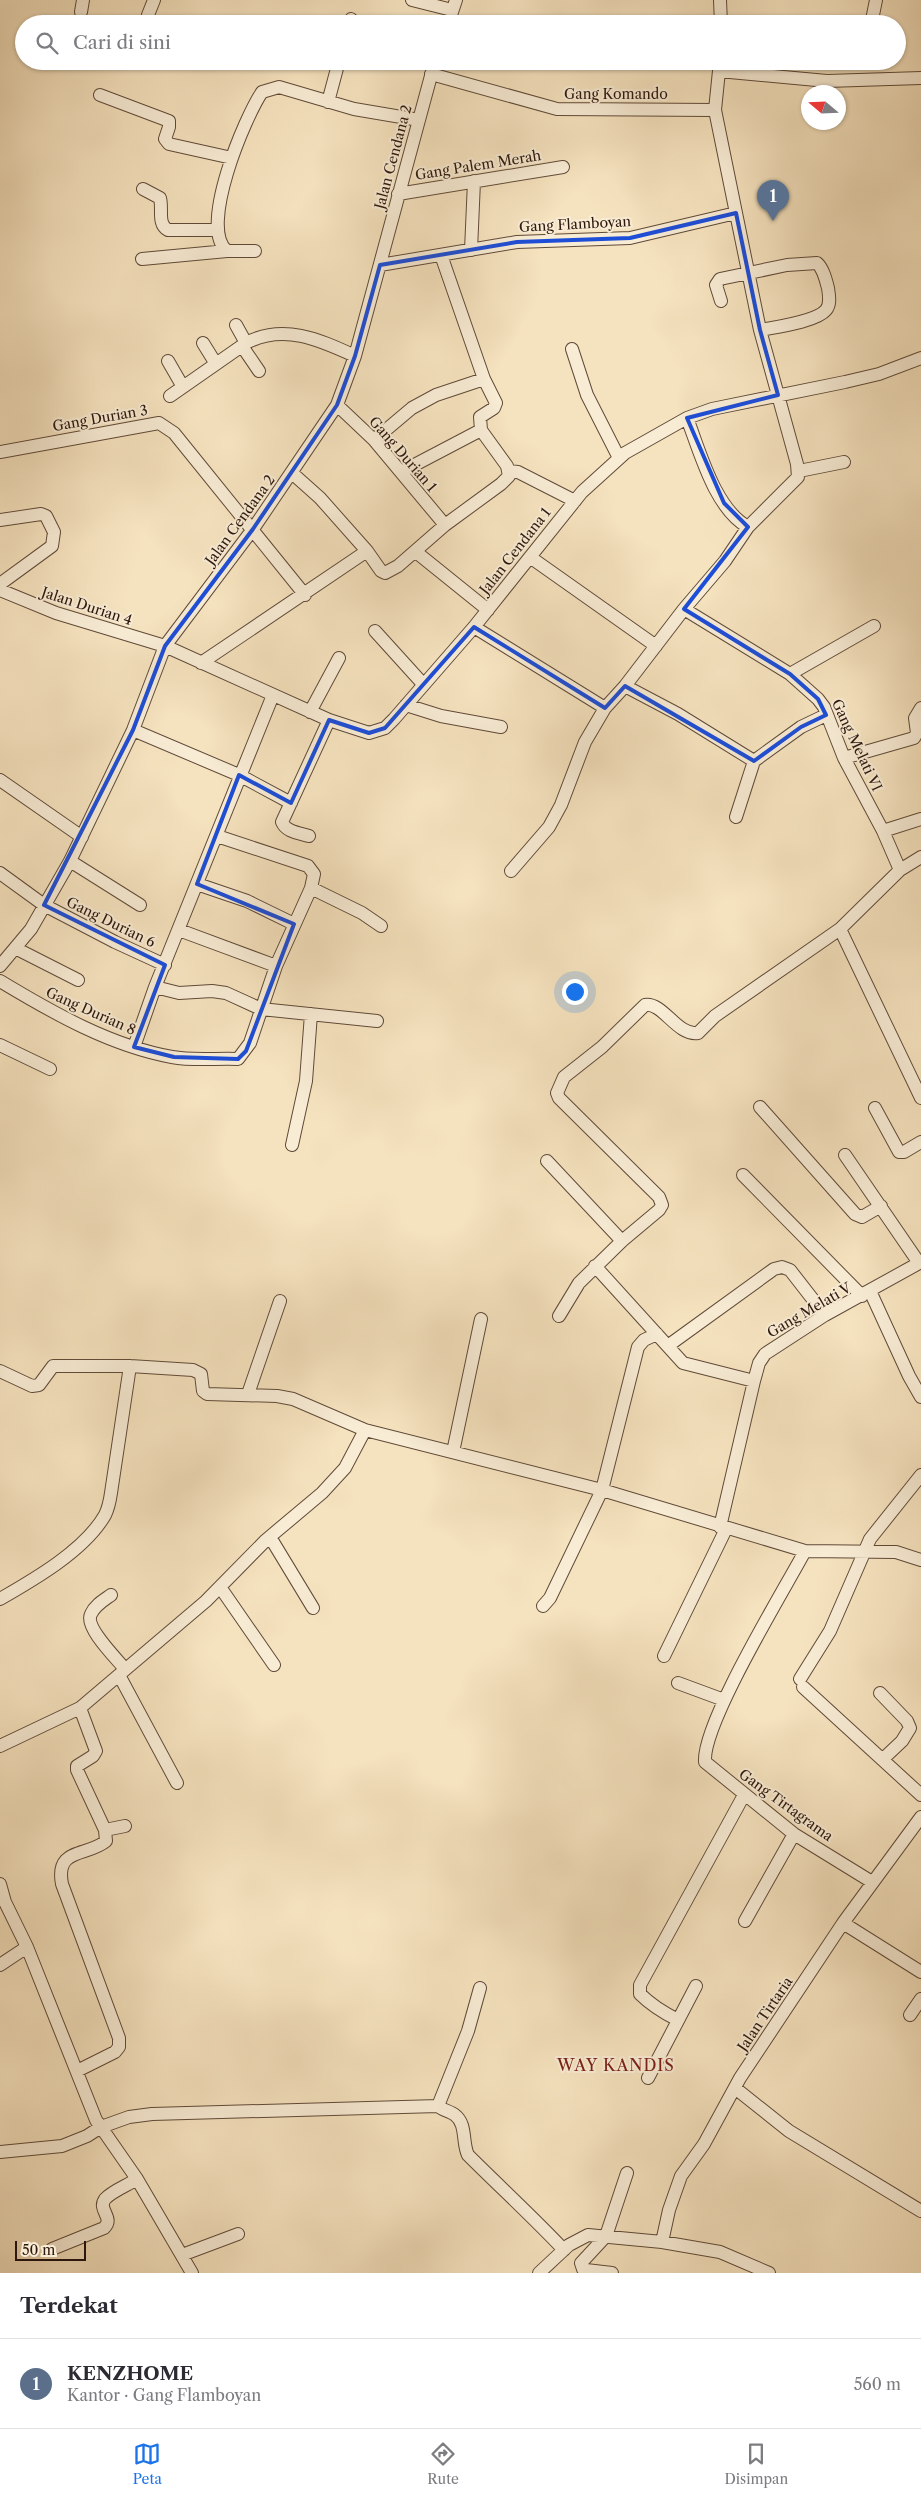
<!DOCTYPE html>
<html lang="id">
<head>
<meta charset="utf-8">
<style>
	:root { --surface:#fff; --page:#f2f2f3; --text:#2b2b33; --muted:#7c7c81; --line:#e1e1e2; --accent:#1a73e8 }
	body { margin:0; font-family:"Libre Caslon Text",serif; background:var(--page); color:var(--text) }
	.compass { position:absolute; left:801px; top:85px; width:45px; height:45px; border-radius:50%; background:var(--surface); box-shadow:0 1px 4px #0004; rotate:289deg }
	.scale { position:absolute; left:15px; bottom:12px; width:71px; box-sizing:border-box; padding-left:5px; border:2px solid #2e170c; border-top:0; font-size:14px; line-height:18px; white-space:nowrap; color:#2e170c; -webkit-text-stroke:4px #f8ecd5; paint-order:stroke }
	.you { position:absolute; left:574px; top:991px; width:18px; height:18px; margin:-12px; border:4px solid #fff; border-radius:50%; background:#1a73e8; box-shadow:0 0 0 8px #1a73e833 }
	.badge { display:grid; place-items:center; width:32px; height:32px; border-radius:50%; background:var(--accent); color:#fff; font-size:16px; font-weight:700 }
	.pin { position:absolute; translate:-50% -41px; filter:drop-shadow(0 1px 2px #0008) }
	.pin::after { content:''; position:absolute; top:26px; width:18px; height:15px; background:inherit; clip-path:polygon(0 0,100% 0,50% 100%) }
	.list { margin:0; padding:0; list-style:none }
	h2 { display:flex; justify-content:space-between; align-items:center; height:65px; margin:0; padding:0 20px; font-size:21px }
	h2 small { font-size:16px; font-weight:400; color:var(--muted) }
	.list li { display:grid; grid-template-columns:32px 1fr auto; gap:15px; align-items:center; box-sizing:border-box; height:90px; padding:0 20px; border-top:1px solid var(--line) }
	.list b { display:block; font-size:19px; white-space:nowrap }
	.list p { margin:0; font-size:16px; white-space:nowrap; color:var(--muted) }
	.list em { font-size:16px; font-style:normal; color:var(--muted) }
	.icon { flex:none; width:28px; height:28px; fill:none; stroke:currentColor; stroke-width:2; stroke-linecap:round; stroke-linejoin:round }
	.map { position:relative; flex:none; width:921px; height:2273px; overflow:hidden }
	.search { position:absolute; background:var(--surface); box-shadow:0 1px 4px #0004; left:15px; right:15px; top:15px; height:55px; display:flex; align-items:center; gap:12px; box-sizing:border-box; padding:0 18px; border-radius:28px; color:var(--muted); font-size:19px }
	.sheet { height:155px; background:var(--surface) }
	nav { display:flex; justify-content:space-around; align-items:center; box-sizing:border-box; height:70px; border-top:1px solid var(--line); background:var(--surface); font-size:14px; color:var(--muted) }
	nav a { display:grid; justify-items:center; gap:2px }
	nav .on { color:var(--accent) }
	.map>svg:first-child { display:block }
	.lines { fill:none; stroke-linecap:round; stroke-linejoin:round }
	.minor-casing { stroke:#604a38; stroke-width:14 }
	.minor { stroke:#f8ecd5; stroke-width:12 }
	.marked { fill:none; stroke:#1d4ed8; stroke-width:4; stroke-linejoin:round }
	.labels { text-anchor:middle; dominant-baseline:central; stroke-width:4; stroke-linejoin:round; paint-order:stroke }
	.street-label { font-size:14px; fill:#2e170c; stroke:#f8ecd5 }
	.quarter-label { font-size:16px; letter-spacing:1px; fill:#7a1f14; stroke:#f8ecd5 }
</style>
</head>
<body>
<div class="map">
<svg width="921" height="2273" viewBox="0 0 921 2273">
	<rect width="100%" height="100%" fill="#f5e2be"/>
	<filter id="stains"><feTurbulence type="fractalNoise" baseFrequency=".004" numOctaves="4"/><feColorMatrix values="0 0 0 0 .2 0 0 0 0 .09 0 0 0 0 .02 0 0 0 .5 -.17"/></filter>
	<radialGradient id="worn" r=".72"><stop offset=".6" stop-color="#630" stop-opacity="0"/><stop offset="1" stop-color="#630" stop-opacity=".3"/></radialGradient>
	<g class="lines">
		<g class="minor-casing">
			<path id="minor" d="M412 0 452 10
				M720 0 721 24
				M81 12 83 0
				M148 15 154 0
				M872 20 876 0
				M350 24 351 19
				M448 24 456 0
				M719 71 827 81 921 78
				M431 74 557 109 715 110
				M100 95 169 121V127L165 139 169 144 232 158
				M328 102 339 61
				M143 189 160 198C163 209 157 224 168 230H218
				M398 194 563 167
				M471 250 474 181
				M255 251H227C198 228 245 117 262 92L279 87 354 109 419 120
				M441 255 484 379
				M142 259 227 251
				M380 265 517 242 630 238 736 213 715 110 720 61
				M721 301 716 285 720 279 787 265 817 263C823 268 826 280 828 288 829 295 831 304 826 310 816 322 775 327 760 330
				M236 325 246 343
				M203 343 216 364
				M242 346 259 371
				M572 349 587 395 619 458
				M168 361 183 387
				M170 396 246 343C284 323 320 340 355 356
				M337 405 374 440 445 525
				M687 418C700 452 715 509 748 527
				M374 440 412 408 436 395 484 379 496 403 494 408 480 417 481 430 401 472
				M0 452 159 423 174 433 305 595
				M509 471 518 472 575 501
				M799 471 844 462
				M292 473 320 498 367 551
				M0 520 41 514 46 516 54 532 52 546 0 584
				M416 552 488 610
				M530 557 656 646
				M0 590 56 613 165 646 329 720 369 733 385 728 394 719 474 627 582 492 625 453 687 418 712 409 845 382 879 374 921 358
				M684 609 790 674 818 699 824 707 844 758 883 831 900 870
				M474 627 605 708 625 686 684 609 725 561 748 527 798 477 797 464 760 330 736 213
				M375 631 423 684
				M201 663 367 551 381 571 385 573 398 566 445 525 501 484 509 476 507 466 481 430
				M790 674 874 626
				M625 686 678 714 754 761
				M406 705 441 716 501 727
				M310 712 339 658
				M133 730 239 775 291 803
				M844 758 914 738 917 733 915 718 921 708
				M0 780 82 837
				M736 817 754 761 801 727 826 715
				M883 831 921 819
				M309 836C299 833 286 832 282 822L329 720
				M70 861 140 905
				M511 871 549 827 561 805 585 742 605 708
				M0 873 44 905 115 942 165 965
				M197 884 247 901 294 924
				M311 888 362 913 381 926
				M840 929 921 1098
				M179 930 276 966
				M15 948 78 980
				M0 966 31 929 70 861 133 730 165 646 253 529 337 405 355 356 435 61
				M0 981C53 1013 111 1046 172 1057 193 1061 217 1058 238 1059L250 1043 276 966 311 888 314 874 308 866 217 836
				M155 987 179 993 212 991 226 993 261 1009 377 1021
				M0 1045 50 1069
				M134 1047 155 987 273 695
				M760 1107 855 1214 862 1217 881 1206
				M875 1108 899 1152H904L921 1142
				M292 1145 306 1081 311 1014
				M845 1155 919 1263
				M547 1161 622 1241
				M743 1175 862 1296
				M595 1266 683 1363 754 1381
				M870 1291 909 1376 921 1397
				M559 1316 579 1283 622 1241 659 1210 662 1205 659 1197 559 1098 557 1093 564 1077 602 1047 645 1005C663 1002 677 1036 698 1033L715 1016 840 929 900 870 921 857
				M669 1345 774 1269 782 1267 790 1270 825 1315
				M0 1371 32 1386 39 1385 53 1366H130L193 1370 201 1374 203 1391 207 1394 277 1396 293 1399 365 1430
				M248 1394 280 1301
				M453 1452 481 1319
				M720 1527 754 1381 759 1363 765 1354 825 1315 921 1262
				M270 1537 313 1608
				M805 1551C783 1592 702 1724 705 1762L794 1834 872 1882
				M220 1587 274 1665
				M111 1595C104 1600 95 1605 91 1614 84 1627 117 1659 125 1669
				M0 1599C35 1579 85 1550 105 1515 108 1509 110 1500 111 1493L130 1366
				M543 1606 550 1598 602 1490 638 1347 644 1340 657 1334
				M664 1656 726 1529
				M119 1675 177 1783
				M800 1679 830 1631 870 1539 921 1475
				M678 1683 724 1700
				M803 1687 921 1795
				M880 1693 907 1721 910 1728 902 1741 883 1759
				M80 1708 96 1751 93 1756 77 1766V1770L105 1830 125 1826
				M0 1746 80 1708 206 1601 266 1540 322 1493 345 1468 365 1430 602 1490 805 1551 896 1552 921 1560
				M0 1884 5 1902 27 1947 96 2120 137 2179 192 2273
				M745 1921 794 1834
				M843 1923 921 1972
				M0 1965 27 1947
				M480 1988 468 2031 438 2106C442 2110 450 2111 455 2115 467 2124 462 2143 468 2155 500 2187 533 2217 564 2250
				M910 2015 921 1999
				M678 2020C664 2013 651 2005 640 1994V1985L744 1795
				M77 2071 115 2052 119 2047V2038L62 1884C55 1847 87 1857 106 1841L105 1830
				M648 2078 696 1986
				M735 2088 789 2131 921 2211
				M0 2152 62 2146 87 2136 101 2127 129 2117 152 2114 438 2106
				M662 2242 669 2210 681 2176 704 2144 740 2078 843 1923 921 1817
				M52 2249 104 2228C115 2218 97 2210 105 2199 112 2191 128 2185 137 2179
				M182 2255 238 2234
				M539 2273 569 2245 588 2235 662 2242 720 2252 769 2273
				M612 2273 586 2270 583 2269 581 2263 606 2236 627 2173"/>
		</g>
		<use href="#minor" class="minor"/>
	</g>
	<path class="marked" d="M736 213 760 330 778 395 687 418 724 503 748 527 684 609 790 674 818 699 826 715 801 727 754 761 625 686 605 708 474 627 385 728 369 733 329 720 291 803 239 775 197 884 294 924 246 1051 238 1059 174 1057 134 1047 165 965 44 905 133 730 165 646 253 529 337 405 355 356 380 265 517 242 630 238Z"/>
	<g class="labels">
		<g class="street-label">
			<text x="616" y="94">Gang Komando</text>
			<text transform="translate(393 157) rotate(-75)">Jalan Cendana 2</text>
			<text transform="translate(478 165) rotate(-9)">Gang Palem Merah</text>
			<text transform="translate(575 224) rotate(-3)">Gang Flamboyan</text>
			<text transform="translate(100 418) rotate(-10)">Gang Durian 3</text>
			<text transform="translate(403 454) rotate(49)">Gang Durian 1</text>
			<text transform="translate(240 520) rotate(-54)">Jalan Cendana 2</text>
			<text transform="translate(515 551) rotate(-52)">Jalan Cendana 1</text>
			<text transform="translate(87 606) rotate(18)">Jalan Durian 4</text>
			<text transform="translate(857 745) rotate(65)">Gang Melati VI</text>
			<text transform="translate(111 922) rotate(26)">Gang Durian 6</text>
			<text transform="translate(91 1011) rotate(24)">Gang Durian 8</text>
			<text transform="translate(809 1310) rotate(-30)">Gang Melati V</text>
			<text transform="translate(786 1805) rotate(36)">Gang Tirtagrama</text>
			<text transform="translate(765 2014) rotate(-56)">Jalan Tirtaria</text>
		</g>
		<g class="quarter-label">
			<text x="616" y="2065">WAY KANDIS</text>
		</g>
	</g>
	<rect width="100%" height="100%" filter="url(#stains)"/>
	<rect width="100%" height="100%" fill="url(#worn)"/>
</svg>
<svg class="compass" viewBox="-18 -18 36 36"><path d="M0-13l5 13h-10z" fill="#e53935"/><path d="M0 13l5-13h-10z" fill="#7c7c81"/></svg>
<div class="scale">50 m</div>
<div class="you"></div>
<div class="pin badge" style="left:773px;top:221px;background:#5c6f8a">1</div>
<div class="search"><svg class="icon" aria-label="search" viewBox="0 0 24 24"><circle cx="10" cy="10" r="6"/><path d="M15 15l6 6"/></svg>Cari di sini</div>
</div>
<section class="sheet">
<h2>Terdekat<small></small></h2>
<ul class="list">
<li><span class="badge" style="background:#5c6f8a">1</span><div><b>KENZHOME</b><p>Kantor · Gang Flamboyan</p></div><em>560 m</em></li>
</ul>
</section>
<nav>
<a class="on"><svg class="icon" aria-label="map" viewBox="0 0 24 24"><path d="M3 6l6-2 6 2 6-2v14l-6 2-6-2-6 2zM9 4v14M15 6v14"/></svg>Peta</a>
<a><svg class="icon" aria-label="directions" viewBox="0 0 24 24"><path d="M12 3l9 9-9 9-9-9zM9 14v-3h6M13 9l2 2-2 2"/></svg>Rute</a>
<a><svg class="icon" aria-label="saved" viewBox="0 0 24 24"><path d="M7 4h10v16l-5-4-5 4z"/></svg>Disimpan</a>
</nav>
</body>
</html>
